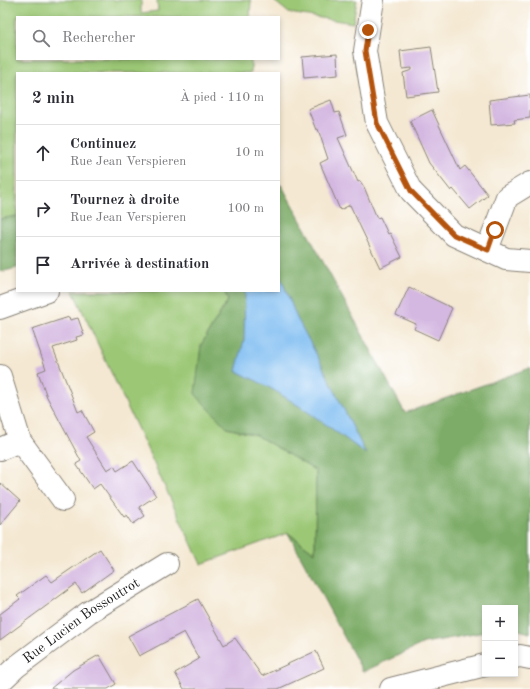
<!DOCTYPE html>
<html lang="fr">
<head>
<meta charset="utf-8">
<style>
	:root { --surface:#fff; --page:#f2f2f3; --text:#2b2b33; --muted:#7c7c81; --line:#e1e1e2 }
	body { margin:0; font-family:"Old Standard TT",serif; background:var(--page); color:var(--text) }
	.controls { position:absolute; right:12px; bottom:12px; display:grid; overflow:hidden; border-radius:0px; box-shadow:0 2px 6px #0003 }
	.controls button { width:36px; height:36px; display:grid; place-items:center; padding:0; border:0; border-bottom:1px solid var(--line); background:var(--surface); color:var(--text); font:20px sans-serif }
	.stop { position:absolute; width:12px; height:12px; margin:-9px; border:3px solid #b45309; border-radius:50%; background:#fff }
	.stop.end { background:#b45309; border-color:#fff; box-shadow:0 1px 4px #0008 }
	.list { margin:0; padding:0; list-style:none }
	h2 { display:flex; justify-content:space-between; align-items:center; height:52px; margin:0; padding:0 16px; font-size:17px }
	h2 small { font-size:13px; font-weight:400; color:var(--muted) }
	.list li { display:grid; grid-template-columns:26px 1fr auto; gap:12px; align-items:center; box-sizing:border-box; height:56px; padding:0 16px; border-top:1px solid var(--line) }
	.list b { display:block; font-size:15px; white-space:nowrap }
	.list p { margin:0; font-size:13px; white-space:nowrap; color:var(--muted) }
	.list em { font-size:13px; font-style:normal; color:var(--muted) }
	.icon { flex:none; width:22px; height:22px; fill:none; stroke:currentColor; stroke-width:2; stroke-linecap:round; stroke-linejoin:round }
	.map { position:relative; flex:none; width:530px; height:689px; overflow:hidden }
	.search { position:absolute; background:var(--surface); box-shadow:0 2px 6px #0003; left:16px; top:16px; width:264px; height:44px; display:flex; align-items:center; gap:10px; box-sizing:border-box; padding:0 14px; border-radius:0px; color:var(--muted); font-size:15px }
	.panel { position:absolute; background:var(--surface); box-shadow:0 2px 6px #0003; left:16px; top:72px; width:264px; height:220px; border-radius:0px }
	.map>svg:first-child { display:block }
	.green { fill:#9cc876; stroke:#5c7249 }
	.forest { fill:#7dac67; stroke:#4c6442 }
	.water { fill:#7dbcf1; stroke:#4c6c86 }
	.building { fill:#d4b8e1 }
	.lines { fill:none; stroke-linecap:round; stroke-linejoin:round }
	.minor-casing { stroke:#888277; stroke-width:24 }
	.major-casing { stroke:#888277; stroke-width:24 }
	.minor { stroke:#fff; stroke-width:22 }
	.major { stroke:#fff; stroke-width:22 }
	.route { stroke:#b45309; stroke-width:5 }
	.labels { text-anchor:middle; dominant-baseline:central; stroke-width:4; stroke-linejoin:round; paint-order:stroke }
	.street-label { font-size:14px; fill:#1c1c1c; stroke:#fff }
</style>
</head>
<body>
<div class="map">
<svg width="530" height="689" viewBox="0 0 530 689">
	<rect width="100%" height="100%" fill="#fff"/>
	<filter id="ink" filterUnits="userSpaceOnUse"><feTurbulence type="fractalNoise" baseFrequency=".025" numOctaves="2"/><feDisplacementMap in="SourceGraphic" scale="8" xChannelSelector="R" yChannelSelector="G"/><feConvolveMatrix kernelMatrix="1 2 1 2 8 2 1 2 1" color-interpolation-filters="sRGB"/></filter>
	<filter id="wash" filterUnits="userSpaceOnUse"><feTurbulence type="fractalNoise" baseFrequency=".012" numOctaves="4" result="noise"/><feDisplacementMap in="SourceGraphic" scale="16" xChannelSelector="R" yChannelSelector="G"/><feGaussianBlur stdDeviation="0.9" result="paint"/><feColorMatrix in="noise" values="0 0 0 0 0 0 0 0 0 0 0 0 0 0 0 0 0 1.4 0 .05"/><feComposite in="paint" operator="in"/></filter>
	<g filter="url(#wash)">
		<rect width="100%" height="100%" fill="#f4e8d2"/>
		<path class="green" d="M0 0H141V13L158 11 157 0H251L250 17H17V59H251V73H17V216L0 219Z
			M273 0H357L353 23 289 13Z
			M73 291H224L228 300 201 345 227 428 256 435 316 471 315 553 288 533 201 564Z"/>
		<path class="forest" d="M279 184 282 186 405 413 530 368V633L515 629V608H485V632L424 643 363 672 288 533 315 553 316 471 256 435 227 428 195 394 201 345 228 300 224 291H279Z
			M17 216V268L0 272V219Z"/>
		<path class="water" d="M279 273 297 318 320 361 366 454C337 432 308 411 277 392 264 384 250 378 236 371L244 340 245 291H279Z"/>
		<g id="blocks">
			<path class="building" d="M431 47 438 92 406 96 403 73 412 70V68L402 69 400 51Z
				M337 54 338 75 304 78 302 57Z
				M530 95V118L514 120 515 123 491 125 489 100Z
				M331 100 335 113 339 112 347 135 338 138 358 182 360 181 364 187 377 218 380 217 388 234 390 233 402 257 380 268 350 205 340 210 320 163 328 159 318 129 316 130 308 109Z
				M432 110 460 170 465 166 488 195 470 209 453 189 451 191 429 163 410 121Z
				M409 287 452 308 438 340 414 329 416 324 396 315Z
				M69 317 70 320 78 318 84 335 76 337 77 340 53 348 78 412 82 410 94 432 86 437 107 470 114 466 117 471 133 461 156 496 139 507 145 516 133 524 127 515 124 517 100 484 93 489 76 464 81 461 47 397 38 372 46 369 32 329Z
				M0 483 20 501 0 525Z
				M100 549 114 570 82 593 76 584 0 640V614L20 599 17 596 46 575 52 582Z
				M198 599 224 645 235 638 262 676 316 651 324 668 278 689H184L175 673 199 659 184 632 139 656 128 636Z
				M99 655 116 684 108 689H50L73 670Z"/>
		</g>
	</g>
	<g filter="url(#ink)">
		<use href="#blocks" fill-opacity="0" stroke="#888277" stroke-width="1"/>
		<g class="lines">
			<g class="minor-casing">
				<g id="minor">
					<path d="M373 0 365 51 377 123 411 191 454 235 506 259 530 261"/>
					<path d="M487 250 507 197 530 183"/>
					<path d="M0 308 47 291"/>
					<path d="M0 376 20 441 63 500"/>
					<path d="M0 449 20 441"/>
					<path id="s1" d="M0 682 16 667 89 612 167 564"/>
				</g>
			</g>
			<g class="major-casing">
				<path id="major" d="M515 657 520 656 530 658
					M391 689 485 665"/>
			</g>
			<use href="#minor" class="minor"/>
			<use href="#major" class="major"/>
		</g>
	</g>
	<g class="lines" filter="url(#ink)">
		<path class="route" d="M368 30 365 51 377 123 411 191 454 235 488 250 495 230"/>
	</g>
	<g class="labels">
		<g class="street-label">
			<text stroke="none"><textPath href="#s1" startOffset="102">Rue Lucien Bossoutrot</textPath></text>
		</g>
	</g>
</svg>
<div class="controls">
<button>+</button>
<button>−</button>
</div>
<div class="stop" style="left:495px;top:230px"></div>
<div class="stop end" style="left:368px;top:30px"></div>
<div class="search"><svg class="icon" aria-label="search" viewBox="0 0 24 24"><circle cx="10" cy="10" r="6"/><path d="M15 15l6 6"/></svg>Rechercher</div>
<section class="panel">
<h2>2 min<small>À pied · 110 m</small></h2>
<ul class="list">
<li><svg class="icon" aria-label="ahead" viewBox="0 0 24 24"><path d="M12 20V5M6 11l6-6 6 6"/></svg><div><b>Continuez</b><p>Rue Jean Verspieren</p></div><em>10 m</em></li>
<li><svg class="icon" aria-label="right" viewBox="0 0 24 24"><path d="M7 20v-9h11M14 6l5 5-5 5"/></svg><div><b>Tournez à droite</b><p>Rue Jean Verspieren</p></div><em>100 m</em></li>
<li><svg class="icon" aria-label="arrive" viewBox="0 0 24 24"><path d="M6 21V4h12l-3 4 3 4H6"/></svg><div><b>Arrivée à destination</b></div></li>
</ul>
</section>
</div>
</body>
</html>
